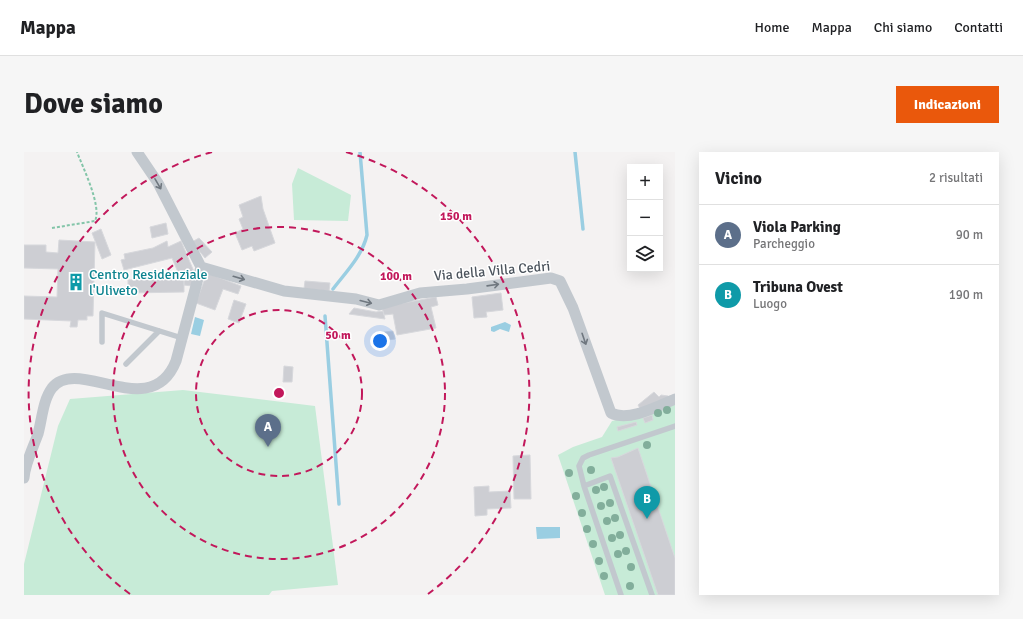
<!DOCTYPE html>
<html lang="it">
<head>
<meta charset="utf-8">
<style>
	:root { --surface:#fff; --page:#f6f6f6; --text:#202124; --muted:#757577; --line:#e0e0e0; --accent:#ea580c }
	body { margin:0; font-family:Signika,sans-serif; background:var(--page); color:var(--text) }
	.controls { position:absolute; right:12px; top:12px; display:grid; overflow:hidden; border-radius:0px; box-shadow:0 4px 16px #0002 }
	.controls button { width:36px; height:36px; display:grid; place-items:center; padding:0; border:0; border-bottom:1px solid var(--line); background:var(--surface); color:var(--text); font:20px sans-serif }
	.you { position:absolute; left:356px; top:189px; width:14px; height:14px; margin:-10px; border:3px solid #fff; border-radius:50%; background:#1a73e8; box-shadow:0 0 0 6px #1a73e833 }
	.badge { display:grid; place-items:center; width:26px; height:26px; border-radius:50%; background:var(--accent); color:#fff; font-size:13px; font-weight:700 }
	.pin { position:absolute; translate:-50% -33px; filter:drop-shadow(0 1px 2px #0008) }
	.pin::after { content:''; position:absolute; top:21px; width:14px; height:12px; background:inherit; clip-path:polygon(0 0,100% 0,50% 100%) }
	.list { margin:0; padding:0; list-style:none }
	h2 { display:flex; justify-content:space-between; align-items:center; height:52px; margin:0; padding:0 16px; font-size:17px }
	h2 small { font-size:13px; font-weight:400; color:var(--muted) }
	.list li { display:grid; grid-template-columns:26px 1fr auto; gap:12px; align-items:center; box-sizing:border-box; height:60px; padding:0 16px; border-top:1px solid var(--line) }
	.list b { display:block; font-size:15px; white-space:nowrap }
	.list p { margin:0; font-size:13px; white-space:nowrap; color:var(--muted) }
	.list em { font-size:13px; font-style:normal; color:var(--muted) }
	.icon { flex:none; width:22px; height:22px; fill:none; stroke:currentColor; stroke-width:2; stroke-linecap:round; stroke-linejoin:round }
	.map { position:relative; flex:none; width:651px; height:443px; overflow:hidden; border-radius:0px }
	header { display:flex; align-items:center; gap:24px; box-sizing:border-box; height:56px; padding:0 20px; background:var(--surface); border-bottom:1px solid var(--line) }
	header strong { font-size:19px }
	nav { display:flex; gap:22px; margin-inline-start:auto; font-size:14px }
	.intro { display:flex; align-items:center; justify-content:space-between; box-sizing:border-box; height:96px; padding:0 24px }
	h1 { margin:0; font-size:28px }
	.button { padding:10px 18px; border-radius:0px; background:var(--accent); color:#fff; font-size:14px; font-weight:700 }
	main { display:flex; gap:24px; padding:0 24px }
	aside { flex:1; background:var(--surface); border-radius:0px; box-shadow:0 4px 16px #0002 }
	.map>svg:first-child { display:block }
	.green { fill:#c7ebd7 }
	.water { fill:#9acee2 }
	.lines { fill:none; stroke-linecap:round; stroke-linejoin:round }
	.stream { stroke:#9acee2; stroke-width:3.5 }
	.building { fill:#cdced3; stroke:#d7d8dc }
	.path { stroke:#83c5a9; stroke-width:2; stroke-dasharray:3 2; stroke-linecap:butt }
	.lane { stroke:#c2c8ce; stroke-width:5.5 }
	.street { stroke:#c2c8ce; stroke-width:11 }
	.tree { fill:#82ae9b }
	.oneway { stroke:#6f777f }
	.ring { fill:none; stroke:#c2185b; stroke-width:2; stroke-dasharray:7 5 }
	.labels { text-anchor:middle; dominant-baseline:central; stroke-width:3; stroke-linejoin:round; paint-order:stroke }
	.street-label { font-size:14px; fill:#4c545d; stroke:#fff }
	.culture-label { font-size:14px; fill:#0d838f; stroke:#fff; text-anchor:start }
	.centre { fill:#c2185b; stroke:#fff; stroke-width:2 }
	.ring-label { font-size:12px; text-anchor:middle; font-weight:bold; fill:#c2185b; stroke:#fff; stroke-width:3; stroke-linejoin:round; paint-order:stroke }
</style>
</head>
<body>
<header>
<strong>Mappa</strong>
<nav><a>Home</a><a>Mappa</a><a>Chi siamo</a><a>Contatti</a></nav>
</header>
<div class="intro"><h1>Dove siamo</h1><a class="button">Indicazioni</a></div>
<main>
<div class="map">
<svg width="651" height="443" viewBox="0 0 651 443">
	<rect width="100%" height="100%" fill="#f4f2f2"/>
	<path class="green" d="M274 16 327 43 324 69 270 68 268 32Z
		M159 238 291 254 314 433 248 439 245 443H0V412L34 274 46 247Z
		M651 250V443H581L534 303 549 295 578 285 588 269 616 262Z"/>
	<path class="water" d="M171 165 180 168 176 184 167 182Z
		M481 170 487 173 485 180 476 177 470 180 467 179V175Z
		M512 375H536V386L513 387Z"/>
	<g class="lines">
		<path class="stream" d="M551 0 559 77
			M309 137C322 120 338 104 343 83L336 0
			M301 164 315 352"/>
	</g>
	<path class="building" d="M237 44 239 57 251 91 230 99 228 94 218 98 211 81 219 77 215 67 219 65 215 53Z
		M142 71 144 82 128 86 126 75Z
		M77 77 87 103 78 107 68 81Z
		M175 86 188 100 181 106 168 90Z
		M35 88 71 90 69 164H63V168H54L53 175H46L47 169 0 167V144L33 145 34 117 0 116V93H22V100L34 101Z
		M143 89 144 95 157 89 171 122 168 134 160 133V125H156L148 106 100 118 97 108 101 107 100 102 129 96Z
		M183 121 217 134 214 142 199 137 191 158 172 151Z
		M156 125H160V140L104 141V128Z
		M281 129 306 131 305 139 280 137Z
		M477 141 479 158 462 160 463 165 450 166 448 145Z
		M412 145 414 153 407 155 412 176 373 183 369 162 360 163 358 155Z
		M210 148 222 152 215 171 204 167Z
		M330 156 352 160 359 159 361 167 325 162Z
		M369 179 371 187 355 189 353 181Z
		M260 214 269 215 268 230H259Z
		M630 240 635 245 637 243 644 244 645 248 617 258 614 253Z
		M628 263 629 268 621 271 619 266Z
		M612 270 613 273 594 279 593 275Z
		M614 296 651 406V443H634L587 306 594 305Z
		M506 303 507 347H490L489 304Z
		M465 334V340L486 339 487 356 463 357V363L451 364 450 335Z"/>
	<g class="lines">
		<path class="path" d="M28 76 71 69C78 54 59 16 53 0"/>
		<path class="lane" d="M78 190V161L158 186
			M102 212 135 179
			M560 334 586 324 628 443
			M597 443 560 334 555 314 559 306 565 303 651 274"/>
		<path class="street" d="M177 115 260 139 332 147 355 153 396 141 443 137 527 126 536 129 549 156 587 261C605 270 634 254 651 247
			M0 326C1 311 9 296 14 282 18 267 19 248 28 236 54 203 127 272 152 209L177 115 134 31 113 0"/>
	</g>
	<g class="tree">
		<circle cx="643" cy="258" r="4"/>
		<circle cx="634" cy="261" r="4"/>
		<circle cx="623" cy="293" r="4"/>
		<circle cx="567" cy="318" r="4"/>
		<circle cx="545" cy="321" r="4"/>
		<circle cx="580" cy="335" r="4"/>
		<circle cx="572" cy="338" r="4"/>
		<circle cx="552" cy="344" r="4"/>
		<circle cx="586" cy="351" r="4"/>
		<circle cx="577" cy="354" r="4"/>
		<circle cx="558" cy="361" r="4"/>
		<circle cx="591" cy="366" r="4"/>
		<circle cx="583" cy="369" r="4"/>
		<circle cx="563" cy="377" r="4"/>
		<circle cx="596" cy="383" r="4"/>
		<circle cx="588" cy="386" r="4"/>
		<circle cx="569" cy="392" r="4"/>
		<circle cx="602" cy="399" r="4"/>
		<circle cx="594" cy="402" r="4"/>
		<circle cx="575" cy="409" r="4"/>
		<circle cx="607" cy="415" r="4"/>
		<circle cx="580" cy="424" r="4"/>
		<circle cx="606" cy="434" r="4"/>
	</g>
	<defs><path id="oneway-shaft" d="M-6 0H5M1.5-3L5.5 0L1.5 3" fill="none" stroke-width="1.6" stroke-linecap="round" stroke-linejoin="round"/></defs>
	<g class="oneway">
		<use href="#oneway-shaft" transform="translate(134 32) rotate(60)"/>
		<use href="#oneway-shaft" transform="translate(215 126) rotate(16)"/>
		<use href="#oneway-shaft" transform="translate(469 133) rotate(-8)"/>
		<use href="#oneway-shaft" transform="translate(342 150) rotate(14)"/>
		<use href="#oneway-shaft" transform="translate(560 187) rotate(71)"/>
	</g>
	<g class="ring">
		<circle cx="255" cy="241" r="83"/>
		<circle cx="255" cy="241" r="166"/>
		<path d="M106 442A250 250 0 0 1 188 0M322 0A250 250 0 0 1 404 442"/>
	</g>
	<defs>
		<g id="building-bare" transform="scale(1.38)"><path d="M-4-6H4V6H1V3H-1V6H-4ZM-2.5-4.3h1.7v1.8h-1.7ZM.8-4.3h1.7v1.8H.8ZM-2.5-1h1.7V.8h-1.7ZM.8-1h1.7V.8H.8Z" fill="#0f9aa8" stroke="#fff" stroke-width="2.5" paint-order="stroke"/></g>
	</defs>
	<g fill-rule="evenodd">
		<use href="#building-bare" x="52" y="130"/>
	</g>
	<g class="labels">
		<g class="street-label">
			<text transform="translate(468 119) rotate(-5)">Via della Villa Cedri</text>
		</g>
		<g class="culture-label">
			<text x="65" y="122">Centro Residenziale<tspan x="65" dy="16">l'Uliveto</tspan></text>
		</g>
	</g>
	<circle cx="255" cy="241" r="6" class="centre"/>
	<g class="ring-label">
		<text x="432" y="68">150 m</text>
		<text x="372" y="128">100 m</text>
		<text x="314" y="187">50 m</text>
	</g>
</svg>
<div class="controls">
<button>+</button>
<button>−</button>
<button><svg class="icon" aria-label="layers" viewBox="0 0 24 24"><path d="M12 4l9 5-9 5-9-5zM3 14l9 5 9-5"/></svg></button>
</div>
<div class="you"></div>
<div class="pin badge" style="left:244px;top:295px;background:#5c6f8a">A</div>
<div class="pin badge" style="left:623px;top:367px;background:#0f9aa8">B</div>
</div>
<aside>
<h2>Vicino<small>2 risultati</small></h2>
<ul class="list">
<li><span class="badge" style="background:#5c6f8a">A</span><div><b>Viola Parking</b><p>Parcheggio</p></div><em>90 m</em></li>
<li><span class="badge" style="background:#0f9aa8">B</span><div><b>Tribuna Ovest</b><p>Luogo</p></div><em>190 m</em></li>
</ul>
</aside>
</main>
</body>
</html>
